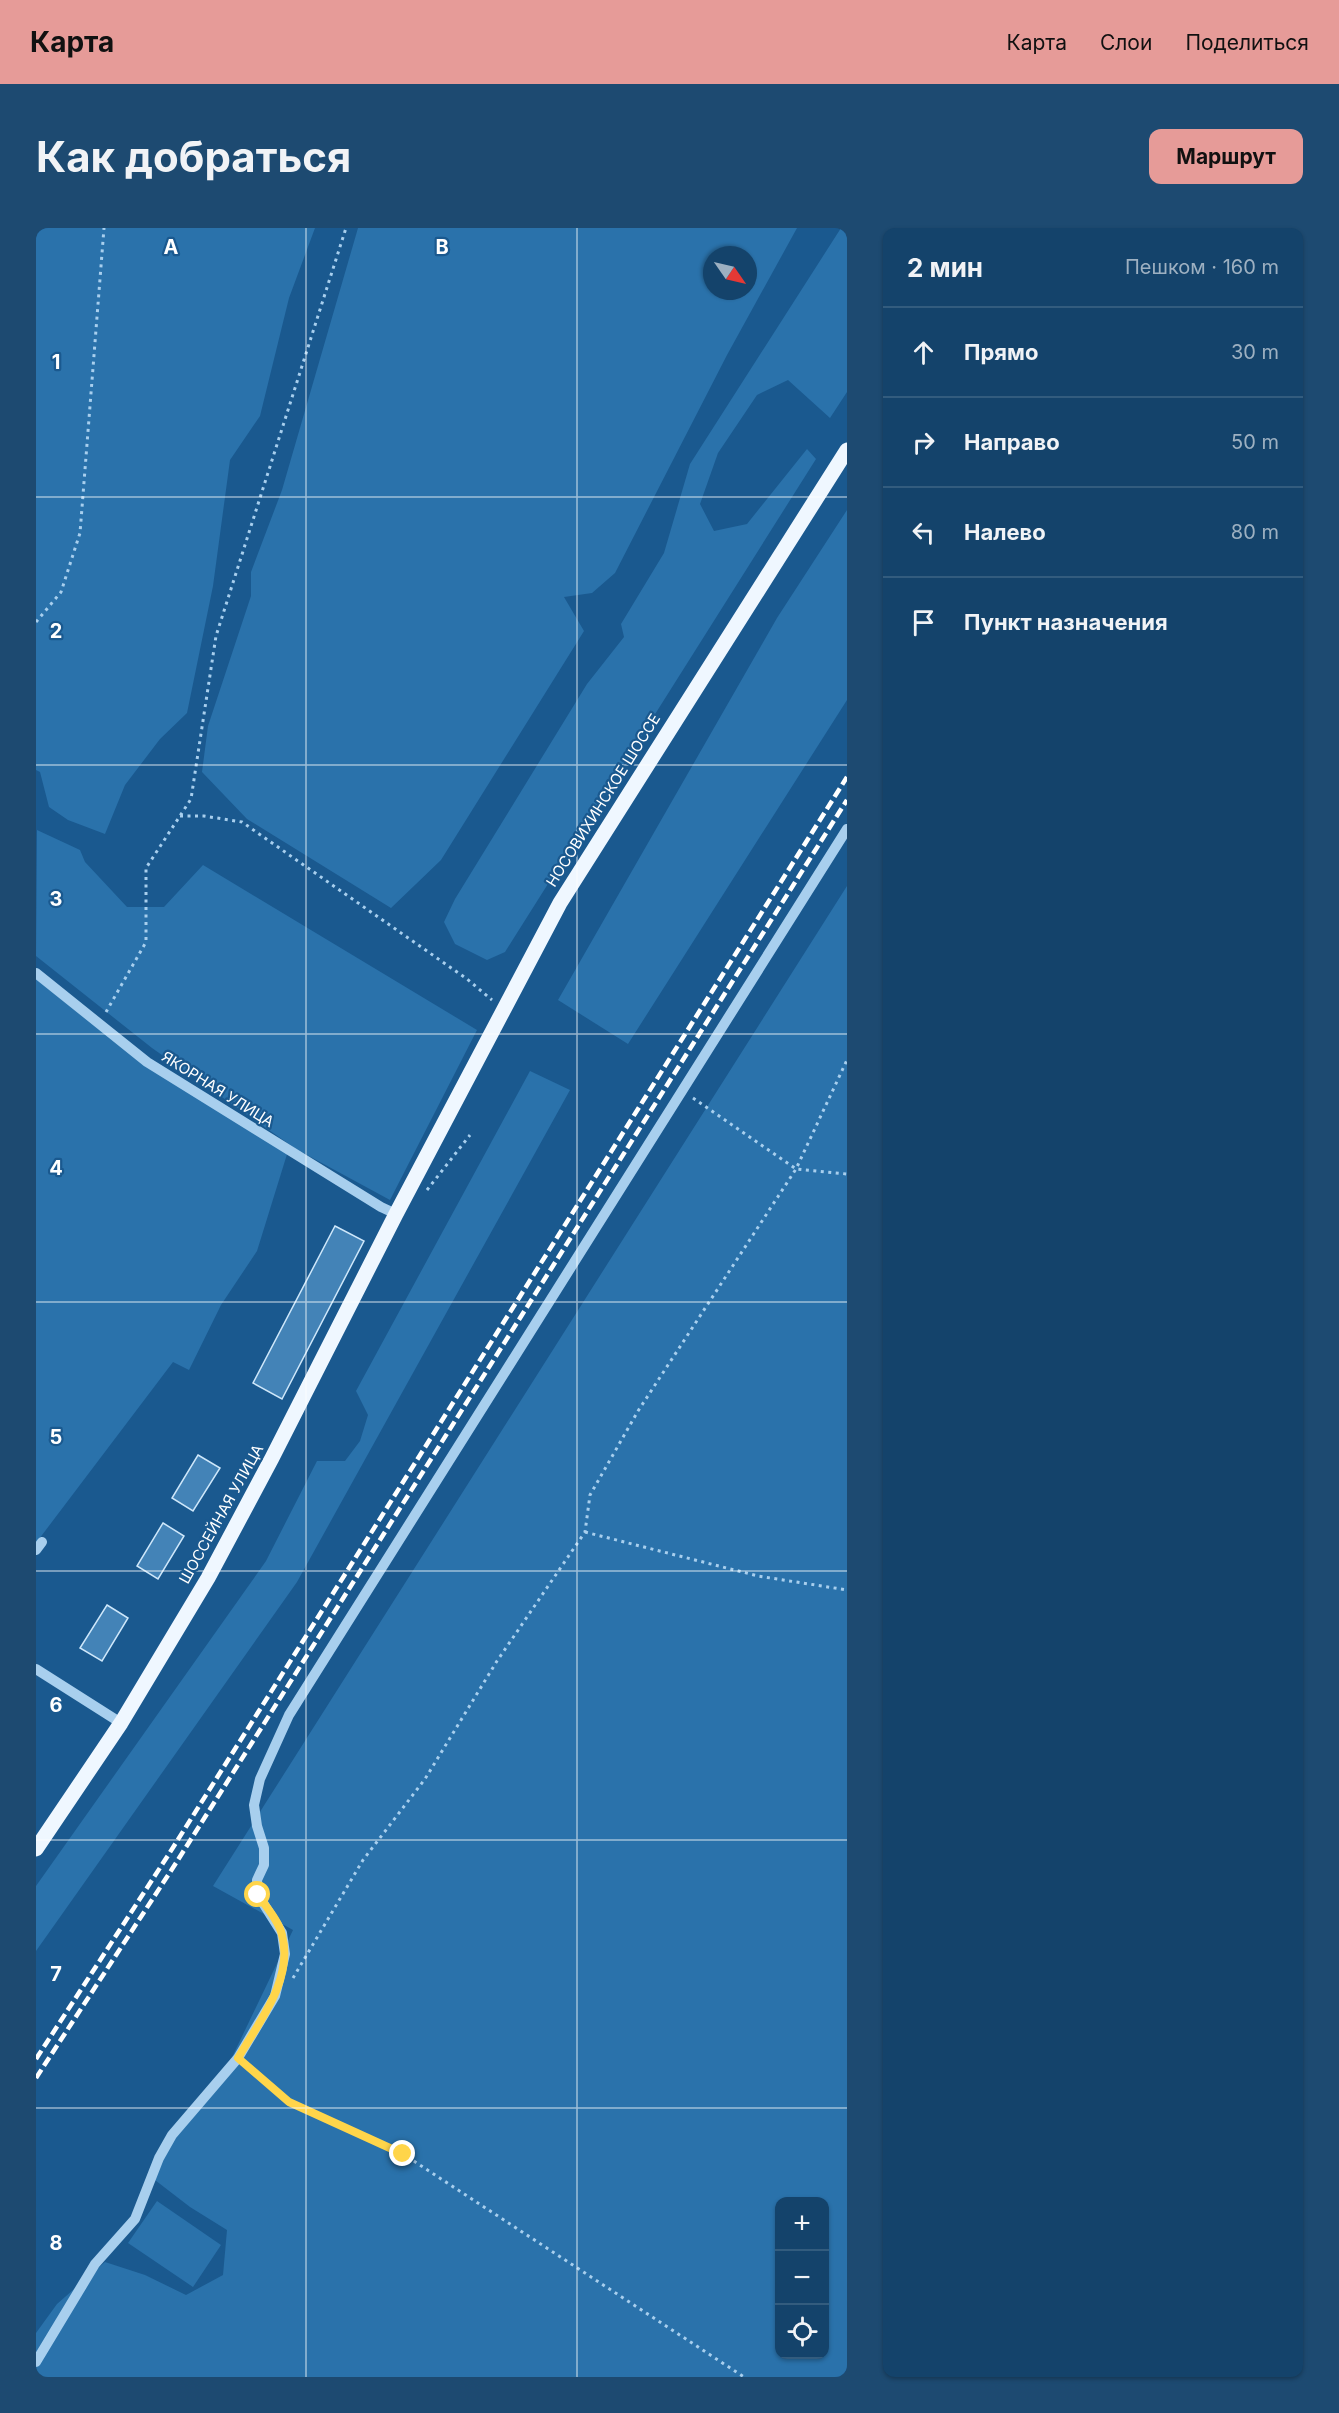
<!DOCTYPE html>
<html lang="ru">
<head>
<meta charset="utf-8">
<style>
	:root { --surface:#14436b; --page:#1d4a71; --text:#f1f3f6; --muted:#9db0c1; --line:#335c7e; --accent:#e69b98 }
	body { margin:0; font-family:Inter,sans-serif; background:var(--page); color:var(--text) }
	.controls { position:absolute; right:18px; bottom:18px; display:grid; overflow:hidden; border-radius:12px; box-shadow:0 2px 4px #0004 }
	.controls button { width:54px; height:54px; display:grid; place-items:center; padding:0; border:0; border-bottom:2px solid var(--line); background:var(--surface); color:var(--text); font:30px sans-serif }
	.compass { position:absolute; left:667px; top:18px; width:54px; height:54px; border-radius:50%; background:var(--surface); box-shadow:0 2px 4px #0004; rotate:124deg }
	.stop { position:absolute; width:18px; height:18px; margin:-14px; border:4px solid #ffd54a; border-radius:50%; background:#fff }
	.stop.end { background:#ffd54a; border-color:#fff; box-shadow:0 2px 6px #0008 }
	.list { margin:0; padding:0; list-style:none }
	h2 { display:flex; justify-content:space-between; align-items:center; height:78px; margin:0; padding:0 24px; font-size:26px }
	h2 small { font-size:20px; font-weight:400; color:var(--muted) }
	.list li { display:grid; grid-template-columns:39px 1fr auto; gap:18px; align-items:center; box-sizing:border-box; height:90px; padding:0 24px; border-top:2px solid var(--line) }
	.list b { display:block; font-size:22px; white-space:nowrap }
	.list em { font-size:20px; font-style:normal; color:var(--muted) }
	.icon { flex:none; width:33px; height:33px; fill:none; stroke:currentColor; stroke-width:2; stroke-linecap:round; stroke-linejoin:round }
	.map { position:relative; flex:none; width:811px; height:2149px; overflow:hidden; border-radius:12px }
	header { display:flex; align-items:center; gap:36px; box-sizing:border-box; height:84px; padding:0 30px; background:var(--accent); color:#111 }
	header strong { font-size:28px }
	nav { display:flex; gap:33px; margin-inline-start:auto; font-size:21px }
	.intro { display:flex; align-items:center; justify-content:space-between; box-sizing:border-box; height:144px; padding:0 36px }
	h1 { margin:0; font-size:42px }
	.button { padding:15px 27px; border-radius:12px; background:var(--accent); color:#111; font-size:21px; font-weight:700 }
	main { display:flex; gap:36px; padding:0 36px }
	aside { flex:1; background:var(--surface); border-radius:12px; box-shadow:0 2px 4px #0004 }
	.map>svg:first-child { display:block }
	.green { fill:#2a72ab; fill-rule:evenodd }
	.building { fill:#4383b7; stroke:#cee7fa; stroke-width:1.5 }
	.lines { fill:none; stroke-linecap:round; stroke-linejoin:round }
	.path { stroke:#a8cfee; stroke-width:3; stroke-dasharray:3 4.5; stroke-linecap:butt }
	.minor { stroke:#a8cfee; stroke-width:10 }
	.major { stroke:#eff7ff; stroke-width:15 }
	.rail { stroke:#fff; stroke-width:4.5; stroke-dasharray:10 4.5; stroke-linecap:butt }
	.route { stroke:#ffd54a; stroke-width:8 }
	.grid { fill:none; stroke:#fff; stroke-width:1.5; stroke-opacity:0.55 }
	.labels { text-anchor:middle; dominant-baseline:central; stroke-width:4.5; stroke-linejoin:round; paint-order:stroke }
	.street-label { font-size:15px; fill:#fff; stroke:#1a598f }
	.grid-label { font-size:20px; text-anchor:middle; font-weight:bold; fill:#fff; stroke:#1a598f; stroke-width:4.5; stroke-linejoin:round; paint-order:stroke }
</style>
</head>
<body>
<header>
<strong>Карта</strong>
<nav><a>Карта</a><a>Слои</a><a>Поделиться</a></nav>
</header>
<div class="intro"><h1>Как добраться</h1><a class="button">Маршрут</a></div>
<main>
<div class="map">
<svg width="811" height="2149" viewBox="0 0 811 2149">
	<rect width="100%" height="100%" fill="#1a598f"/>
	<path class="green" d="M0 0H279L253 70 224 188 194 232 177 358 151 485 124 511 89 557 69 606 32 592 13 579 4 544 0 542Z
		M322 0H761L691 127 579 345 556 365 528 369 548 403 405 632 355 680 211 591 166 544 172 498 215 368V344L246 262ZM676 27H712V63H676Z
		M805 0H811V164L794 190 752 152 721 167 682 225 664 276 678 303 711 296 771 221 780 231 469 724 451 732 419 716 408 694 419 671 551 456 588 409 585 396 628 325 654 236Z
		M811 282V472L592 816 522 772 741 390Z
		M1 602 44 622 49 634 91 679H128L167 637 441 802 354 972 260 921 116 820 0 728Z
		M811 658V2149H0V2105L21 2076 69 2034 109 2047 150 2067 187 2047 191 2002 154 1979 115 1949 145 1896 188 1846 257 1702 177 1658ZM744 1974H788V2126H744Z
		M0 745 63 796 252 923 221 1023 185 1077 153 1142 137 1134 0 1315Z
		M494 843 534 862 261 1354 0 1723V1658L230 1333 281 1233H309L324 1213 332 1187 320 1163Z
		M121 1973 185 2017 157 2059 92 2015Z"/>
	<path class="building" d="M299 998 328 1013 246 1171 217 1155Z
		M162 1227 184 1240 157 1283 136 1270Z
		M127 1295 148 1308 122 1351 101 1338Z
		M71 1377 92 1390 66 1433 44 1420Z"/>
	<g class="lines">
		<path class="path" d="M0 394 25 364 44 305 68 0
			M144 588H168L206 594 431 751 456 772
			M70 784 110 714V640L155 571 180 408 310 0
			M657 870 760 941 811 946
			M391 962 434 907
			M549 1304 722 1348 811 1362
			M257 1750 327 1632 389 1551 461 1433 549 1304 554 1267 602 1183 760 941 811 832
			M210 1837 253 1874 367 1926 708 2149"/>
		<path class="minor" d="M0 745 111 834 345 979 360 986
			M0 1322 6 1314
			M0 1441 85 1495
			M0 2134 59 2036 99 1991 123 1930 136 1907 202 1830 239 1768 249 1726 246 1705 222 1667 221 1652 228 1637V1620L221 1598 218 1577 224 1551 253 1487 811 601"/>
		<path class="major" d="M0 1621 85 1495 172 1350 236 1230 360 986 524 675 811 222"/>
		<path class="rail" d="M0 1831 131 1629 811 549
			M0 1850 140 1635 811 572"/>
	</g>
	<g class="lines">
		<path class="route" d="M222 1667C230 1679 243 1693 246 1707 258 1751 223 1794 202 1830L253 1874 367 1926"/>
	</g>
	<path class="grid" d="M270 0V2149M541 0V2149M0 269H811M0 537H811M0 806H811M0 1074H811M0 1343H811M0 1612H811M0 1880H811"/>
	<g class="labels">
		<g class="street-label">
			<text transform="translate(567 572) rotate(-58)">НОСОВИХИНСКОЕ ШОССЕ</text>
			<text transform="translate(182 861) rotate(32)">ЯКОРНАЯ УЛИЦА</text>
			<text transform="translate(185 1286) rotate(-61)">ШОССЕЙНАЯ УЛИЦА</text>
		</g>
	</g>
	<g class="grid-label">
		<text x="135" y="26">A</text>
		<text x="406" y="26">B</text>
		<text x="20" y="141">1</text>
		<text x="20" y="410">2</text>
		<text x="20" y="678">3</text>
		<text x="20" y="947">4</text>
		<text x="20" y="1216">5</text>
		<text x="20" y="1484">6</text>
		<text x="20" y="1753">7</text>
		<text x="20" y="2022">8</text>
	</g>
</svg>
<div class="controls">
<button>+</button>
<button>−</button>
<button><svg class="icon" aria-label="locate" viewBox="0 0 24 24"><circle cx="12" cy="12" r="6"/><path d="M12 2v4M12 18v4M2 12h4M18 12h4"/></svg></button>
</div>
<svg class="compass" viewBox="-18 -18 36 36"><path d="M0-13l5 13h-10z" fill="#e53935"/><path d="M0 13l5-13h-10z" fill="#9db0c1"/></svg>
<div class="stop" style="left:222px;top:1667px"></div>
<div class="stop end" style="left:367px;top:1926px"></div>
</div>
<aside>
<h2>2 мин<small>Пешком · 160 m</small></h2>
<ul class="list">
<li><svg class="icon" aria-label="ahead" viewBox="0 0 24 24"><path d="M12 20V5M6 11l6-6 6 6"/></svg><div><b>Прямо</b></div><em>30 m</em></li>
<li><svg class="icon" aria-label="right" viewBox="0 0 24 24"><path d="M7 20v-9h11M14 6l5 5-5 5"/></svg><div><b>Направо</b></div><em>50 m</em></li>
<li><svg class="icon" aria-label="left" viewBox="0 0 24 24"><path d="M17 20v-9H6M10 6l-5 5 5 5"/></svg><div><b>Налево</b></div><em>80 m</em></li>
<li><svg class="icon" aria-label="arrive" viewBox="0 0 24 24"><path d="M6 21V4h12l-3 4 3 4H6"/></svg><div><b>Пункт назначения</b></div></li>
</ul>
</aside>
</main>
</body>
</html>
